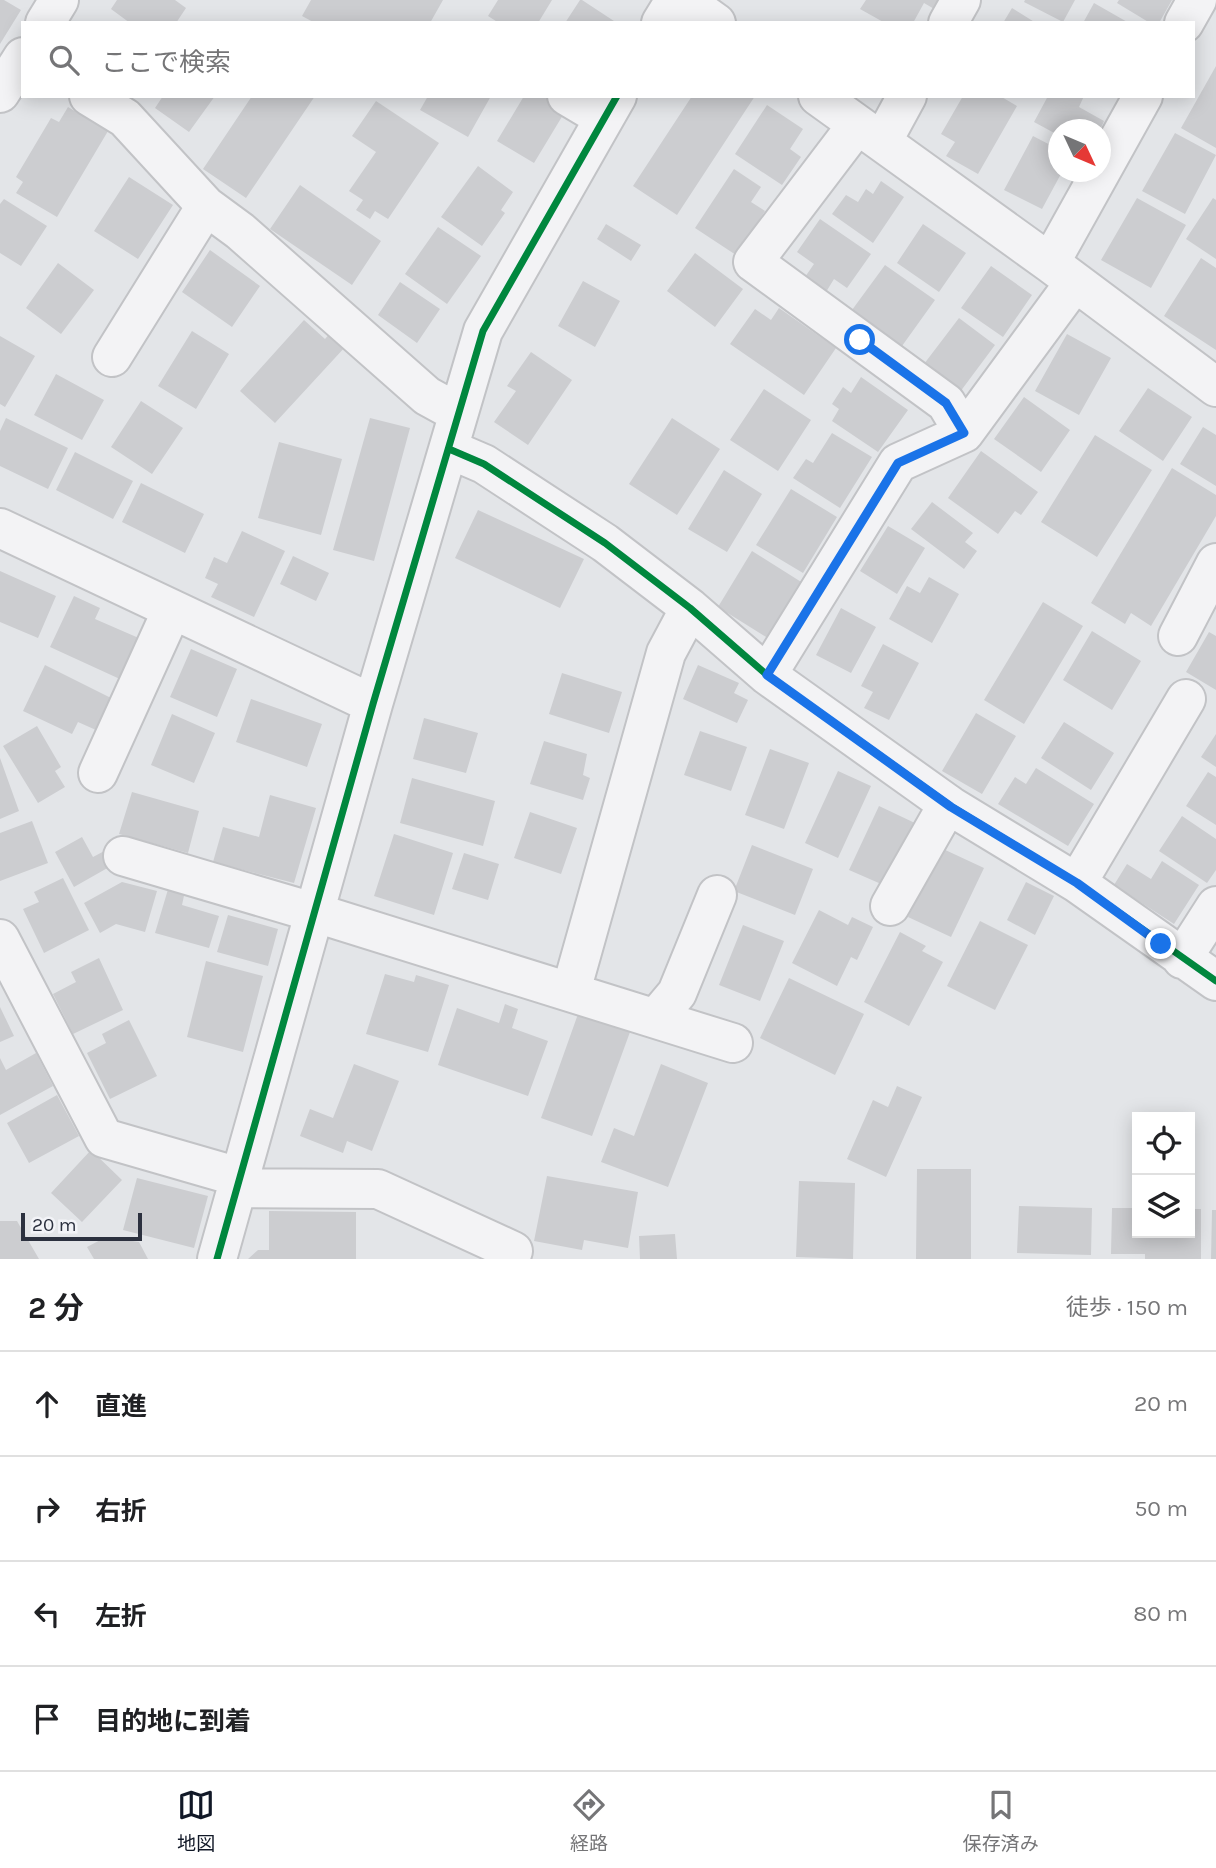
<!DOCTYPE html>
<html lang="ja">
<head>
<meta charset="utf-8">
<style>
	:root { --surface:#fff; --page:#f6f6f6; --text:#202124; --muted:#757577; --line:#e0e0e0; --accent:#111827 }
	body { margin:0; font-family:Karla,"Noto Sans JP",sans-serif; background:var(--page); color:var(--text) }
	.controls { position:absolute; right:21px; bottom:21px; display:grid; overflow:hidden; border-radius:0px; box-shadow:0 4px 18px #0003 }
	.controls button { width:63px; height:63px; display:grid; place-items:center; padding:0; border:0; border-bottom:2px solid var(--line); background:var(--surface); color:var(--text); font:35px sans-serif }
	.compass { position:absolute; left:1048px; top:119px; width:63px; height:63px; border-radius:50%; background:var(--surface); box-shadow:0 4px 18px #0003; rotate:134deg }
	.scale { position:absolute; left:21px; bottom:18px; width:121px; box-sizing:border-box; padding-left:7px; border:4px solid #2c313f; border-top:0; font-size:19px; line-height:24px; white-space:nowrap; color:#2c313f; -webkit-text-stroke:5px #f2f3f7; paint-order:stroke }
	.stop { position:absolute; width:21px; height:21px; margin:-16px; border:5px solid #1a73e8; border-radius:50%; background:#fff }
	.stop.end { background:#1a73e8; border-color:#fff; box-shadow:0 2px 7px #0008 }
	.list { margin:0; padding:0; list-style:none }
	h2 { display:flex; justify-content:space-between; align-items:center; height:91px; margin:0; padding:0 28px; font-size:30px }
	h2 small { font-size:23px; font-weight:400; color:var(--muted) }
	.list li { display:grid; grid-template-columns:46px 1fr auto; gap:21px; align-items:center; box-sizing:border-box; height:105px; padding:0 28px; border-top:2px solid var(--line) }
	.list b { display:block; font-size:26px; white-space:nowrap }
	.list em { font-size:23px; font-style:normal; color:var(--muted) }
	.icon { flex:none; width:38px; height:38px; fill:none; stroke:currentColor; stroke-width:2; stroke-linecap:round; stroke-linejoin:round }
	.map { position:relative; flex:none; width:1216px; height:1259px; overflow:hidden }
	.search { position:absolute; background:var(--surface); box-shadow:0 4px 18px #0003; left:21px; right:21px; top:21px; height:77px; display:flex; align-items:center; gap:18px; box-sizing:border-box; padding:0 24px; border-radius:0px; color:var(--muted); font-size:26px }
	.sheet { height:511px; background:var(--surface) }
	nav { display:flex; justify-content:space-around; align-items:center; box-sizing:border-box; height:98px; border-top:2px solid var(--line); background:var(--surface); font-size:19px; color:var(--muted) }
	nav a { display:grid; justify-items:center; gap:4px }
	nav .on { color:var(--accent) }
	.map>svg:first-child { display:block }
	.building { fill:#cccdd0 }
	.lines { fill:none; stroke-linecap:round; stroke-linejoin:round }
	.minor-casing { stroke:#c2c3c6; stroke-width:42 }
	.minor { stroke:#f3f3f5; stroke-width:38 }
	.cycleway-casing { stroke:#f2f3f7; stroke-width:11 }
	.cycleway { stroke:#00873e; stroke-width:7 }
	.route { stroke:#1a73e8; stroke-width:9 }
</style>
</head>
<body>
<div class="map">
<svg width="1216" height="1259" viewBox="0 0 1216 1259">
	<rect width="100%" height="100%" fill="#e3e5e8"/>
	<path class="building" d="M0 0H4L21 10 0 44Z
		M117 0H175L186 8 176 23H130L111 9Z
		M311 0H443L430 23H315L302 16Z
		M498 0H552L538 23H499L488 16Z
		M580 0H582L617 23H565Z
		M866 0H941L936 10 924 3 913 23H885L860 9Z
		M1025 0H1075L1063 22 1024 2Z
		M1119 0H1172L1159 23H1150L1117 3Z
		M1094 3 1129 23H1083Z
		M1012 8 1036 23H1003Z
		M1216 66V148L1181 128Z
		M163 96H215L189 132 155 108Z
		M252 96H315L246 198 203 169Z
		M428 96H491L468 137 420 110Z
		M524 96H544L566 110 534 163 497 141Z
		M692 96H755L677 215 633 186Z
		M963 96H1000L1017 106 978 174 946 156 955 142 941 134Z
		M1048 96H1084L1079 107 1104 121 1100 130H1058V135L1034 122Z
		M376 101 439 143 388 219 375 211 370 219 356 210 363 200 349 191 376 152 352 136Z
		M767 105 803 129 790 149 801 157 782 185 735 154Z
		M68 107 108 131 57 217 16 193 23 182 16 177 51 118 59 122Z
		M1175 133 1216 155 1185 214 1142 191Z
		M1033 136 1058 149V172H1062L1042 209 1004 190Z
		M478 166 513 192 501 210 505 213 482 246 441 217Z
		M734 169 761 187 751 202 765 211 736 255 695 228Z
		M129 177 173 205 138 259 94 231Z
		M881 181 904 197 873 243 832 214 846 195 858 202 866 189 873 194Z
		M300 185 381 241 352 285 270 229Z
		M1137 198 1186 225 1151 288 1101 260Z
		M1213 198 1216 200V259L1186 239Z
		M4 199 47 226 21 266 0 253V204Z
		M820 219 871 254 847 288 834 279 826 292 805 277 814 264 797 252Z
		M606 224 641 245 631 261 597 239Z
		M923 224 966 253 939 292 897 263Z
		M438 227 481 256 447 304 405 274Z
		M210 250 260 286 232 327 182 292Z
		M695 253 743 289 715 327 667 291Z
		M1201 258 1216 268V350L1164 316Z
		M58 263 94 290 61 334 26 308Z
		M885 265 935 300 902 346 852 310Z
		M991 266 1032 295 1003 337 961 308Z
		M583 281 620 301 595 347 558 326Z
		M400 282 440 309 417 343 378 315Z
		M779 308 836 348 804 395 730 344 755 309 771 320Z
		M959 318 995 345 960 392 924 364Z
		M304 320 325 339 331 332 346 346 275 423 240 391Z
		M192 331 229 354 196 409 158 386Z
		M1067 334 1111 358 1079 415 1035 391Z
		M0 336 35 356 5 407 0 404Z
		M531 352 572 380 528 445 494 422 516 391 507 386Z
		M56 374 104 400 82 440 34 415Z
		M861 377 908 410 878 452 832 421 839 409 832 404 843 387 851 393Z
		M1148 388 1192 417 1163 461 1119 431Z
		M764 389 811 420 778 471 730 440Z
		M1024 397 1070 430 1041 472 994 439Z
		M141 401 183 428 152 474 111 447Z
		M6 418 68 448 48 489 0 466V431Z
		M370 418 410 428 374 561 333 550Z
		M672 418 720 449 677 515 629 484Z
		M1203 427 1216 435V486L1180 464Z
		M832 433 872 457 840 508 793 478 806 459 813 463Z
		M1095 435 1152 470 1097 557 1041 522Z
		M279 442 342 459 321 535 258 518Z
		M981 451 1038 492 1021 515 1015 511 998 534 948 498Z
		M75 452 133 481 113 519 56 490Z
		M1172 468 1216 495V516L1151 626 1131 613 1125 624 1091 603Z
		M724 470 762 494 727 552 688 529Z
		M141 483 204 514 185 553 122 522Z
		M791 489 837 517 803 573 756 545Z
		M932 502 973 533 965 542 977 551 964 569 911 529Z
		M478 510 584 559 560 608 455 558Z
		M888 526 925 548 897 594 860 571Z
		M242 531 285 551 254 617 211 597 218 584 205 578 214 557 227 563Z
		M752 551 806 585 771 640 718 607Z
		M293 556 329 573 316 601 280 584Z
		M0 571 56 596 38 638 0 622Z
		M929 577 959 594 932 643 889 619 907 586 920 593Z
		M74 596 100 608 95 619 141 639 122 680 50 647Z
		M1043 602 1083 626 1024 724 984 700Z
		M841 608 876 627 851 673 816 655Z
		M1092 631 1141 661 1112 710 1063 680Z
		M1209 632 1216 636V690L1186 672Z
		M883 644 919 663 889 720 864 708 873 692 861 686Z
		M191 649 237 669 217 717 170 697Z
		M45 665 111 698 96 730 78 722 72 734 23 711Z
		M698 665 739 683 734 693 748 700 737 723 683 699Z
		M562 673 622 692 609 733 549 714Z
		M251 699 322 724 307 767 236 742Z
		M976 713 1016 736 982 794 942 771Z
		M172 714 215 733 194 783 151 765Z
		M424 718 478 733 466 773 413 759Z
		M1064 722 1114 753 1091 790 1041 758Z
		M37 726 61 767 55 771 65 787 38 803 3 746Z
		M700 731 747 747 731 791 684 775Z
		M1216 734V767L1201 757Z
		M544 741 587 754 583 775 590 778 583 800 530 784Z
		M770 749 809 763 784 829 745 815Z
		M0 758 19 811 0 819Z
		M1036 768 1094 804 1068 846 998 804 1015 777 1026 784Z
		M838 771 871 786 838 858 805 843Z
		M1208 772 1216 777V825L1186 806Z
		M412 778 495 801 483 846 400 823Z
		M132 792 199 811 188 853 119 834Z
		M270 795 316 808 294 883 213 862 223 827 259 837Z
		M879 806 917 824 888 887 849 870Z
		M530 812 577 828 561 874 514 858Z
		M1182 816 1216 839V870L1207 883 1159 851Z
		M32 821 48 863 0 881V833Z
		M394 834 453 853 434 915 374 896Z
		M82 837 93 857 110 848 118 862 74 887 55 852Z
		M752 845 813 869 795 915 734 891Z
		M941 848 984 868 951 937 908 917Z
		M464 853 499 864 488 900 452 889Z
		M1162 861 1199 885 1174 924 1114 885 1127 864 1151 879Z
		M63 878 89 930 44 953 23 909 39 902 34 892Z
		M122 882 157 891 145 932 116 924 100 933 84 903Z
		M1026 882 1054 896 1035 935 1007 920Z
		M169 886 185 891 182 905 219 916 209 948 155 933Z
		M819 910 848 925 852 917 873 927 857 960 851 957 837 986 792 963Z
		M228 915 278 929 268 966 217 952Z
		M980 921 1028 945 995 1010 947 986Z
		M743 925 784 941 760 1001 719 985Z
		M900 932 926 946 922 951 943 962 909 1026 864 1002Z
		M99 958 123 1010 73 1034 53 994 76 982 71 972Z
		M206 961 263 976 243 1052 187 1037Z
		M385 974 414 982 416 975 449 985 428 1052 366 1034Z
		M789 978 864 1014 835 1075 760 1038Z
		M505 1004 518 1009 512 1028 548 1041 528 1096 438 1065 457 1008 499 1023Z
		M0 1007 14 1036 0 1042Z
		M578 1014 630 1032 592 1136 541 1118Z
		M129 1020 157 1076 110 1099 87 1053 106 1043 102 1034Z
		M36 1053 53 1086 0 1115V1058L6 1070Z
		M354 1064 399 1081 372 1151 347 1141 343 1153 300 1136 310 1109 333 1118Z
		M661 1064 708 1083 668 1187 601 1162 614 1128 634 1136Z
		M897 1086 922 1097 886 1177 847 1159 873 1100 888 1107Z
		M57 1095 79 1136 29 1163 7 1123Z
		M91 1150 122 1180 82 1222 51 1193Z
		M917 1169H971V1259H916Z
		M547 1176 638 1192 628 1248 584 1240 582 1250 534 1241Z
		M137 1178 208 1196 194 1248 123 1230Z
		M799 1181 855 1183 853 1259 796 1257Z
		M1019 1206 1092 1208 1091 1255 1017 1253Z
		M1112 1208H1137V1233H1190V1209H1201V1259H1145V1254H1111Z
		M1212 1210H1216V1259H1211Z
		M269 1211 356 1212V1259H248L258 1250H269Z
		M0 1221H17L39 1259H0Z
		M675 1234 677 1259H640L639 1236Z
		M106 1237 139 1242 148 1259H94L87 1247Z"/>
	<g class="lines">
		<g class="minor-casing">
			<path id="minor" d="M684 0 716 23
				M45 23 59 0
				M661 23 675 0
				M948 23 961 0
				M1184 23 1197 0
				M0 93 23 57
				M89 96 125 118 206 206 240 231 427 396 458 413
				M567 96 604 118
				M818 96 1050 263 1216 387
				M857 125 753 262 946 403 964 433
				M882 142 907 96
				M1050 263 1143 96
				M112 357 206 206
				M449 449 484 464 605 543 690 608 767 675 952 807 1077 883 1216 981
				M0 528 373 704
				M1178 636 1216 563
				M767 675 898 463 964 433 1075 282
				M98 773 172 610
				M123 856 316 913 733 1043
				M1077 883 1186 699
				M890 906 948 804
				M0 939 104 1138 239 1177
				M1182 959 1216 906
				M571 991 666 653 690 608
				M656 1018 677 993 717 895
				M236 1188 378 1189 513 1251
				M217 1259 373 704 483 331 617 96"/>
		</g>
		<use href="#minor" class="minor"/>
		<g class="cycleway-casing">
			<path id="cycleway" d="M449 449 484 464 605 543 690 608 767 675 952 807 1077 883 1216 981
				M217 1259 373 704 483 331 617 96"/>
		</g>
		<use href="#cycleway" class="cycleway"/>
	</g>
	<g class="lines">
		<path class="route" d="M860 340 946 403 964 433 898 463 767 675 951 807 1077 883 1161 944"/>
	</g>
</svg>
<div class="controls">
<button><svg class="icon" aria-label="locate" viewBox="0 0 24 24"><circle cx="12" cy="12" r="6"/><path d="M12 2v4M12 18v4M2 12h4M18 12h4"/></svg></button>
<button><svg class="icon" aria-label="layers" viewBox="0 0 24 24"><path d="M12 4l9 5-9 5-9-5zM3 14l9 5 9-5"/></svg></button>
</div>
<svg class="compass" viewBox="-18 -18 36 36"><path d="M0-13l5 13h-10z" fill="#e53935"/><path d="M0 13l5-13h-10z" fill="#757577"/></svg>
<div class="scale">20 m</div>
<div class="stop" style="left:860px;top:340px"></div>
<div class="stop end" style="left:1161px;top:944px"></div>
<div class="search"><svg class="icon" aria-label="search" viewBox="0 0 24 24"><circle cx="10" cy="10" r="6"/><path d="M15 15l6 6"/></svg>ここで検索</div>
</div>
<section class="sheet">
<h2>2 分<small>徒歩 · 150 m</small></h2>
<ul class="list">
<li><svg class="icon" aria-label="ahead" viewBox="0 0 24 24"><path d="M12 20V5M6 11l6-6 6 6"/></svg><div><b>直進</b></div><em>20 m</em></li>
<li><svg class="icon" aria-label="right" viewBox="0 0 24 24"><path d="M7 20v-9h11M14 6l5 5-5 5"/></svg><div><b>右折</b></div><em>50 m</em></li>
<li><svg class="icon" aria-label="left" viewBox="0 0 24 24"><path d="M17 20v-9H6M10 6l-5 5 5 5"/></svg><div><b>左折</b></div><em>80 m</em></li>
<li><svg class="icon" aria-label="arrive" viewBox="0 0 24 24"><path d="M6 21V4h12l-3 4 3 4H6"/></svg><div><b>目的地に到着</b></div></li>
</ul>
</section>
<nav>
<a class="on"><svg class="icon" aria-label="map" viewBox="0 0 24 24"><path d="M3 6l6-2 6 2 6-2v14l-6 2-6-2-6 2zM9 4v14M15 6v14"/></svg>地図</a>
<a><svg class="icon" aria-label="directions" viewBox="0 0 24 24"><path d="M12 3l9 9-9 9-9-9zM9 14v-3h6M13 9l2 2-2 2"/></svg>経路</a>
<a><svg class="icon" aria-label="saved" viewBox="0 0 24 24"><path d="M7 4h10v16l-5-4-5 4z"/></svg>保存済み</a>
</nav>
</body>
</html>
